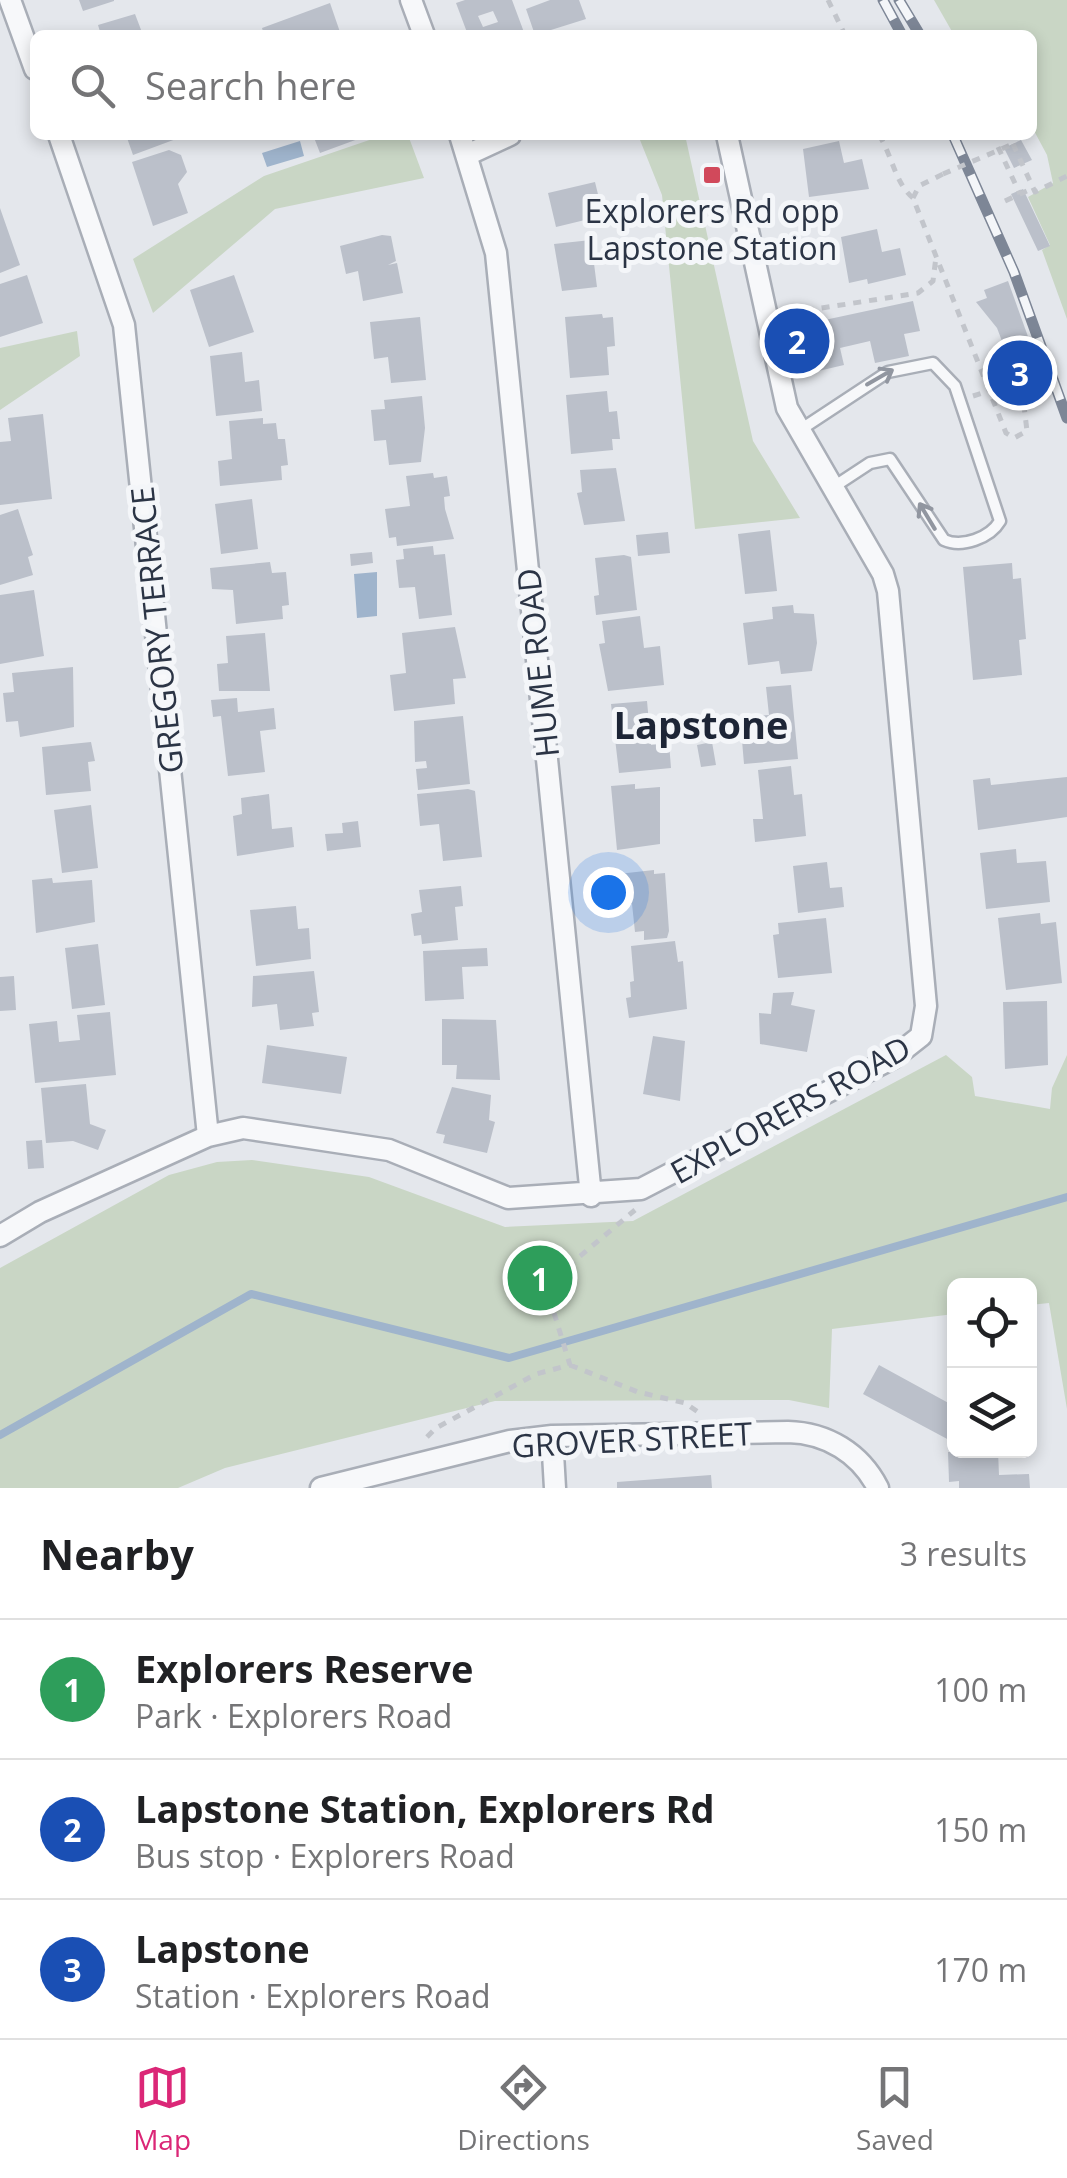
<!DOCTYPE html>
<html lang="en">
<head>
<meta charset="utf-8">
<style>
	:root { --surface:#fff; --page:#f6f6f6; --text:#202124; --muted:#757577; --line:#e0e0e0; --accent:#db2777 }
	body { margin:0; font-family:"Open Sans",sans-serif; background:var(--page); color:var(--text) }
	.controls { position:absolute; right:30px; bottom:30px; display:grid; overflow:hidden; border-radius:15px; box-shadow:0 5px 15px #0003 }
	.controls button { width:90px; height:90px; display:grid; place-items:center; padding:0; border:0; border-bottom:2px solid var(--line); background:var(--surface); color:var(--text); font:50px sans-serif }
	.you { position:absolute; left:608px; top:892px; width:35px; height:35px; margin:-25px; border:8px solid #fff; border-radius:50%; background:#1a73e8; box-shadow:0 0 0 15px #1a73e833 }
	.badge { display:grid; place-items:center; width:65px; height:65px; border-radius:50%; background:var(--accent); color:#fff; font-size:32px; font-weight:700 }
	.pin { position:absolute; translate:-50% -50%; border:5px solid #fff; box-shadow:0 2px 10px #0006 }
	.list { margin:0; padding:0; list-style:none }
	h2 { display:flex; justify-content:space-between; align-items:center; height:130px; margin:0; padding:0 40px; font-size:42px }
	h2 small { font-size:32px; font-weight:400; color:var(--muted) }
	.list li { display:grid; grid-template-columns:65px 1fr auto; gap:30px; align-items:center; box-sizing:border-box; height:140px; padding:0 40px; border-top:2px solid var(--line) }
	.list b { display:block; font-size:38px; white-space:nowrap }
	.list p { margin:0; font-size:32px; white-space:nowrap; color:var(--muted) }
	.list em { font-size:32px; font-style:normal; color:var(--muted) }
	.icon { flex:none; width:55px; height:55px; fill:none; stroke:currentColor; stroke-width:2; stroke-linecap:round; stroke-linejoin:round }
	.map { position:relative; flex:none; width:1067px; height:1488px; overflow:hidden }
	.search { position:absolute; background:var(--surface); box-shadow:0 5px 15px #0003; left:30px; right:30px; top:30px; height:110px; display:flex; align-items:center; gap:25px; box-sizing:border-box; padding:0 35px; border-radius:15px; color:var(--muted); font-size:38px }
	.sheet { height:550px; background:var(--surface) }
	nav { display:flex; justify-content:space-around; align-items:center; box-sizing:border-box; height:140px; border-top:2px solid var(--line); background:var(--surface); font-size:28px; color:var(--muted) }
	nav a { display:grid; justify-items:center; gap:5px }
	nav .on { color:var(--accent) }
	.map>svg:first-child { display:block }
	.green { fill:#c9d6c5 }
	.water { fill:#9fb4cc }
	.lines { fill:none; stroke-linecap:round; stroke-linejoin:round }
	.stream { stroke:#9fb4cc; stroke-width:8 }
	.building { fill:#bbc0ca; fill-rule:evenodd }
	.service-casing { stroke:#a9aeb7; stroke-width:15 }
	.minor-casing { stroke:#a9aeb7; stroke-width:25 }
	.path { stroke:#c2c5cb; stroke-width:5; stroke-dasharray:8 8; stroke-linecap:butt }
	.service { stroke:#f7f8fa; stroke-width:10 }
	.minor { stroke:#f7f8fa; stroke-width:20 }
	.rail-casing { stroke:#7d8696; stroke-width:11 }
	.rail { stroke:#f4f6f9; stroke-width:8; stroke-dasharray:22; stroke-linecap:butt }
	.path-bridge { stroke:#c2c5cb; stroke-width:5; stroke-dasharray:8 8; stroke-linecap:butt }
	.oneway { stroke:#9196a0 }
	.poi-dot { fill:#d1495b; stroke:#f4f6f9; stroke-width:4 }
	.labels { text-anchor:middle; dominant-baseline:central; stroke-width:10; stroke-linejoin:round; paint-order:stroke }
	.poi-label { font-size:32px; fill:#2b3445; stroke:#f4f6f9 }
	.street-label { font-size:32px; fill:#2b3445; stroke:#f4f6f9 }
	.quarter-label { font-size:38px; font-weight:bold; fill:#1d2536; stroke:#f4f6f9 }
</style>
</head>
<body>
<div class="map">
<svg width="1067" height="1488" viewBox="0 0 1067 1488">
	<rect width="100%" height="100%" fill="#e4e7ec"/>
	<path class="green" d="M934 0H1067V319L1042 250 1050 245 1028 197 1053 183 1047 155 1032 127V35H954Z
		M384 135H408L424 178 275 209 153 313 133 259 264 176Z
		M638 135H685L753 441 800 518 695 529 662 195Z
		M77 331 80 356 0 410V348Z
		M946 1055 972 1077 975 1096 1050 1109 1052 1088 1067 1055V1409L1049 1303 1030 1305V1286H954V1314L832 1329 829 1408 789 1400 495 1401 225 1468 178 1488H0V1268L169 1175 217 1162 252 1160 369 1177 505 1227 633 1221Z"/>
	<path class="water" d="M300 141 304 156 267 167 262 153Z
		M377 572V616L357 618 354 574Z"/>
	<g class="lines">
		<path class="stream" d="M0 1435 251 1294 509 1358 1067 1197"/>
	</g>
	<path class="building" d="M79 0H114V1L83 11Z
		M465 0H512L525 35H468L456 3ZM493 11 498 22 483 27 478 16Z
		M550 0H579L586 19 535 35 526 9Z
		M330 3 341 35H264L262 28Z
		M135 14 143 35H101L98 25Z
		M126 135H175L176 139 133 155Z
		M313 135H357L358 139 320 153Z
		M1021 140 1032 160 1014 168 1004 148Z
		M839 141 844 163 862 159 869 189 809 197 803 149Z
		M169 150 181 155 187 172 178 184 188 213 153 226 132 162Z
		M595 182 605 223 587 227 585 220 556 227 548 193Z
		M1023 189 1050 246 1038 251 1011 194Z
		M0 208 20 265 0 273Z
		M877 229 882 252 900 248 906 275 868 284 867 279 849 283 841 237Z
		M382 235 391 236 396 261 388 265 397 263 403 293 363 301 358 271 346 274 340 246Z
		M591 240 597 287 562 291 554 244Z
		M27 275 43 323 0 337V284Z
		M234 275 254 332 209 347 190 290Z
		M1008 281 1044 381 1020 388 997 328 976 302 987 298 984 290Z
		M913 301 920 331 904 334 909 356 875 363 870 341 840 348 844 365 814 372 806 337 821 326 820 321Z
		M602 314 603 318 613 317 615 346 607 347 609 375 570 378 565 317Z
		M420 317 426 380 391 383 388 357 374 359 370 322Z
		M242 352 245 382 259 380 262 411 216 416 210 356Z
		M607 391 609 412 617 411 620 439H612L613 450 571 454 566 395Z
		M422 396 425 428 421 462 389 465 386 440 374 441 371 410 385 409 384 400Z
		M43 414 52 499 0 505V442L11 441 8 418Z
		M263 418V424L276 423 278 439H285L288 465 281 466 282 480 220 486 218 461 232 459 229 421Z
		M616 468 625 521 584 525 577 493 582 492 580 470Z
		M433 473 434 478 447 476 450 496 444 497 445 509 454 539 397 546 396 537 389 538 385 509 410 506 406 476Z
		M252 499 258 549 221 554 215 504Z
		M18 509 33 555 28 557 33 575 0 585V515Z
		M770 530 777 591 745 594 738 534Z
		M668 532 670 553 638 556 636 535Z
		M433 546 434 555 445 554 452 615 419 619 415 587 399 588 396 560 404 559 403 549Z
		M372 552 373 563 351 566 350 554Z
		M624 555 631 557 637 610 596 615 594 596 599 595 595 558Z
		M270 562 272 573 286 572 289 605 282 606 283 619 236 624 233 590 212 589 210 568Z
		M1012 563 1013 579 1021 578 1026 639 1019 640 1022 675 973 680 963 567Z
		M34 590 44 656 0 664V595Z
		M793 605 794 613 814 614 817 643 812 671 781 674 779 661 748 665 743 623 773 619 772 607Z
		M640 616 644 648 660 646 664 685 608 691 599 644 605 643 602 621Z
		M455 627 466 678 453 679 455 704 394 711 390 675 406 673 402 633Z
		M265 633 270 691H219L217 664 228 663 226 636Z
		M73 667 74 727 20 737 18 721 6 722 3 693 14 692 12 673Z
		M791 685 798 759 744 764 740 717 769 715 766 687Z
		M237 698 238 712 274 708 276 729 260 731 265 772 228 776 221 716 213 717 211 700Z
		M647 701 651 745 669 743 671 768 619 773 611 704Z
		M463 716 470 784 418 790 416 769 427 768 426 761 415 762 414 721Z
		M91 742 95 761 88 762 91 791 46 795 42 747Z
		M712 742 716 765 701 767 697 745Z
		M791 766 794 795 802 794 806 836 755 842 753 819H763L758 770Z
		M1067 777V817L978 830 973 780 990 778 991 785Z
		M635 784V789L660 787V844L617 850 611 786Z
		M468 789 475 791 482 857 443 861 439 824 420 826 417 794Z
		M269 794 272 829 292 827 294 847 237 856 233 816 242 814 241 798Z
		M91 805 98 868 62 873 54 810Z
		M358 821 361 847 327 851 325 834 343 833 342 823Z
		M1016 849 1017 863 1046 861 1050 902 986 909 980 853Z
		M827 862 830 888 842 887 844 907 798 913 793 866Z
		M654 870V874L665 873 669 931 667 938 644 940V931L635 932 632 904 620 905 618 874Z
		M52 878 53 883 92 880 95 922 36 933 32 880Z
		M461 886 463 906 455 907 458 940 422 944 421 935 414 936 411 914 422 912 419 890Z
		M296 906 298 929 309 928 311 959 256 966 250 910Z
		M1040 913 1041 924 1056 922 1062 983 1006 990 998 918Z
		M826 918 832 973 778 978 773 935 779 934 778 923Z
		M675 941 678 962 683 961 687 1009 629 1018 626 998 631 997 630 982 634 981 631 946Z
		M98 944 105 1005 72 1009 65 948Z
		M487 948 488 966 462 967 464 999 425 1001 423 951Z
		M314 971 319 1012 312 1013 314 1026 280 1030 277 1004 252 1007 253 976Z
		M14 976 16 1010 0 1011V977Z
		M794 992 791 1005 815 1010 807 1052 760 1044 759 1013 771 1014 773 993Z
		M1047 1001 1048 1065 1005 1069 1003 1002Z
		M110 1012 116 1075 35 1083 29 1024 57 1021 59 1042 80 1040 77 1015Z
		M442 1019 496 1020 500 1080 456 1079 457 1065H442Z
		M653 1036 685 1041 680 1101 643 1094Z
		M267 1045 347 1057 341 1094 262 1083Z
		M86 1084 90 1124 106 1130 98 1150 73 1141 46 1143 41 1088Z
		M452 1087 491 1095 489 1120 495 1122 487 1153 443 1143 445 1135 436 1133Z
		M42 1140 44 1168 28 1169 26 1141Z
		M879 1365 954 1406 951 1441 863 1394Z
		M998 1451 999 1475 1029 1474 1030 1488H959V1481L949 1482 948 1452Z
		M711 1475 712 1488H617V1482Z"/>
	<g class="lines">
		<g class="service-casing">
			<path id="service" d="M800 430 888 372 933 363 955 386 1000 521C990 538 962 548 944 540L890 459 870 463 832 488"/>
		</g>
		<g class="minor-casing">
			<path id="minor" d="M10 0 35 69
				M411 0 424 35
				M59 135 124 325 208 1136
				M460 135 496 253 591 1196
				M467 155 510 135
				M0 1236 40 1212 208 1136 243 1128 389 1150 508 1198 641 1189 893 1058 921 1036 926 1006 888 591 883 574 787 408 727 135
				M552 1436 555 1488
				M321 1488 510 1441 552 1436 788 1432C827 1433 860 1453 878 1488"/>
		</g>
		<path class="path" d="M828 0 845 35
			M879 135C892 155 895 183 913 198L1006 433 1014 438 1027 431 1021 381
			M1013 144 1035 192 1067 176
			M998 147 1020 194
			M913 198 919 186 943 174
			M1005 201 1033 188
			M790 313 918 293 933 281 936 257
			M1021 354 1030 378
			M973 396 1045 373
			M570 1365 638 1392 685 1403 698 1412
			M427 1437 436 1428 536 1374 570 1365 547 1290 554 1278 635 1210"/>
		<use href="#service" class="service"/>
		<use href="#minor" class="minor"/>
		<g class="rail-casing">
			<path id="rail" d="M883 0 902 35
				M899 0 920 35
				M953 135 1014 272 1067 418"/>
		</g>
		<use href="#rail" class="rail"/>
		<path class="path-bridge" d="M943 174 1013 144"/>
	</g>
	<defs><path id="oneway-shaft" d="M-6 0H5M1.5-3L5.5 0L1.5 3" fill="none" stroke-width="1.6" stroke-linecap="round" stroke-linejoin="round" transform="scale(2.5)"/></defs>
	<g class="oneway">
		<use href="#oneway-shaft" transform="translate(880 377) rotate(-30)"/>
		<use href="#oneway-shaft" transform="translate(927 516) rotate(-121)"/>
	</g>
	<rect class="poi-dot" x="702" y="165" width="20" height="20" rx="5"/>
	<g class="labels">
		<g class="poi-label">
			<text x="712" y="210">Explorers Rd opp<tspan x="712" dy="37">Lapstone Station</tspan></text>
		</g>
		<g class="street-label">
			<text transform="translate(156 630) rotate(-96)">GREGORY TERRACE</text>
			<text transform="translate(537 663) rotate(-96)">HUME ROAD</text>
			<text transform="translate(790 1109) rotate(-29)">EXPLORERS ROAD</text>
			<text transform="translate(632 1439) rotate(-3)">GROVER STREET</text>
		</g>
		<g class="quarter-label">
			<text x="701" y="724">Lapstone</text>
		</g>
	</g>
</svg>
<div class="controls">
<button><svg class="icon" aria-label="locate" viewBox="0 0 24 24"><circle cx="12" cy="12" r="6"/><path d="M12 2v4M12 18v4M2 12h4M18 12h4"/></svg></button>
<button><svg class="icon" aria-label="layers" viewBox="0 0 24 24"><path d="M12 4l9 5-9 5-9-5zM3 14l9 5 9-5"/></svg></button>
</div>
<div class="you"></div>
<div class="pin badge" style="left:540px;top:1278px;background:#2e9e5b">1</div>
<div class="pin badge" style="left:797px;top:341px;background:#1a4fb4">2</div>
<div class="pin badge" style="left:1020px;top:373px;background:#1a4fb4">3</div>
<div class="search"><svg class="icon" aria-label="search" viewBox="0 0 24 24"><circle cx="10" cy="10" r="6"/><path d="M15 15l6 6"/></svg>Search here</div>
</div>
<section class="sheet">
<h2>Nearby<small>3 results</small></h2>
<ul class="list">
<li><span class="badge" style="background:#2e9e5b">1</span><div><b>Explorers Reserve</b><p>Park · Explorers Road</p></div><em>100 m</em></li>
<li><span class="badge" style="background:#1a4fb4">2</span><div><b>Lapstone Station, Explorers Rd</b><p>Bus stop · Explorers Road</p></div><em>150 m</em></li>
<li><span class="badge" style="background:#1a4fb4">3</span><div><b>Lapstone</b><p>Station · Explorers Road</p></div><em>170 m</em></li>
</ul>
</section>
<nav>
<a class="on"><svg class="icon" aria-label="map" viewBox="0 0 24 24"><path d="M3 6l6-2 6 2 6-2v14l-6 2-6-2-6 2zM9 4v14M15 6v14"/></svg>Map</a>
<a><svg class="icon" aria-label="directions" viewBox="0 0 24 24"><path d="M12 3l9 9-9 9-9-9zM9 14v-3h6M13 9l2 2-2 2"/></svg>Directions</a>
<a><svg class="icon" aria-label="saved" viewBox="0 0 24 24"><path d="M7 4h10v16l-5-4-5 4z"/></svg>Saved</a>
</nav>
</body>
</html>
